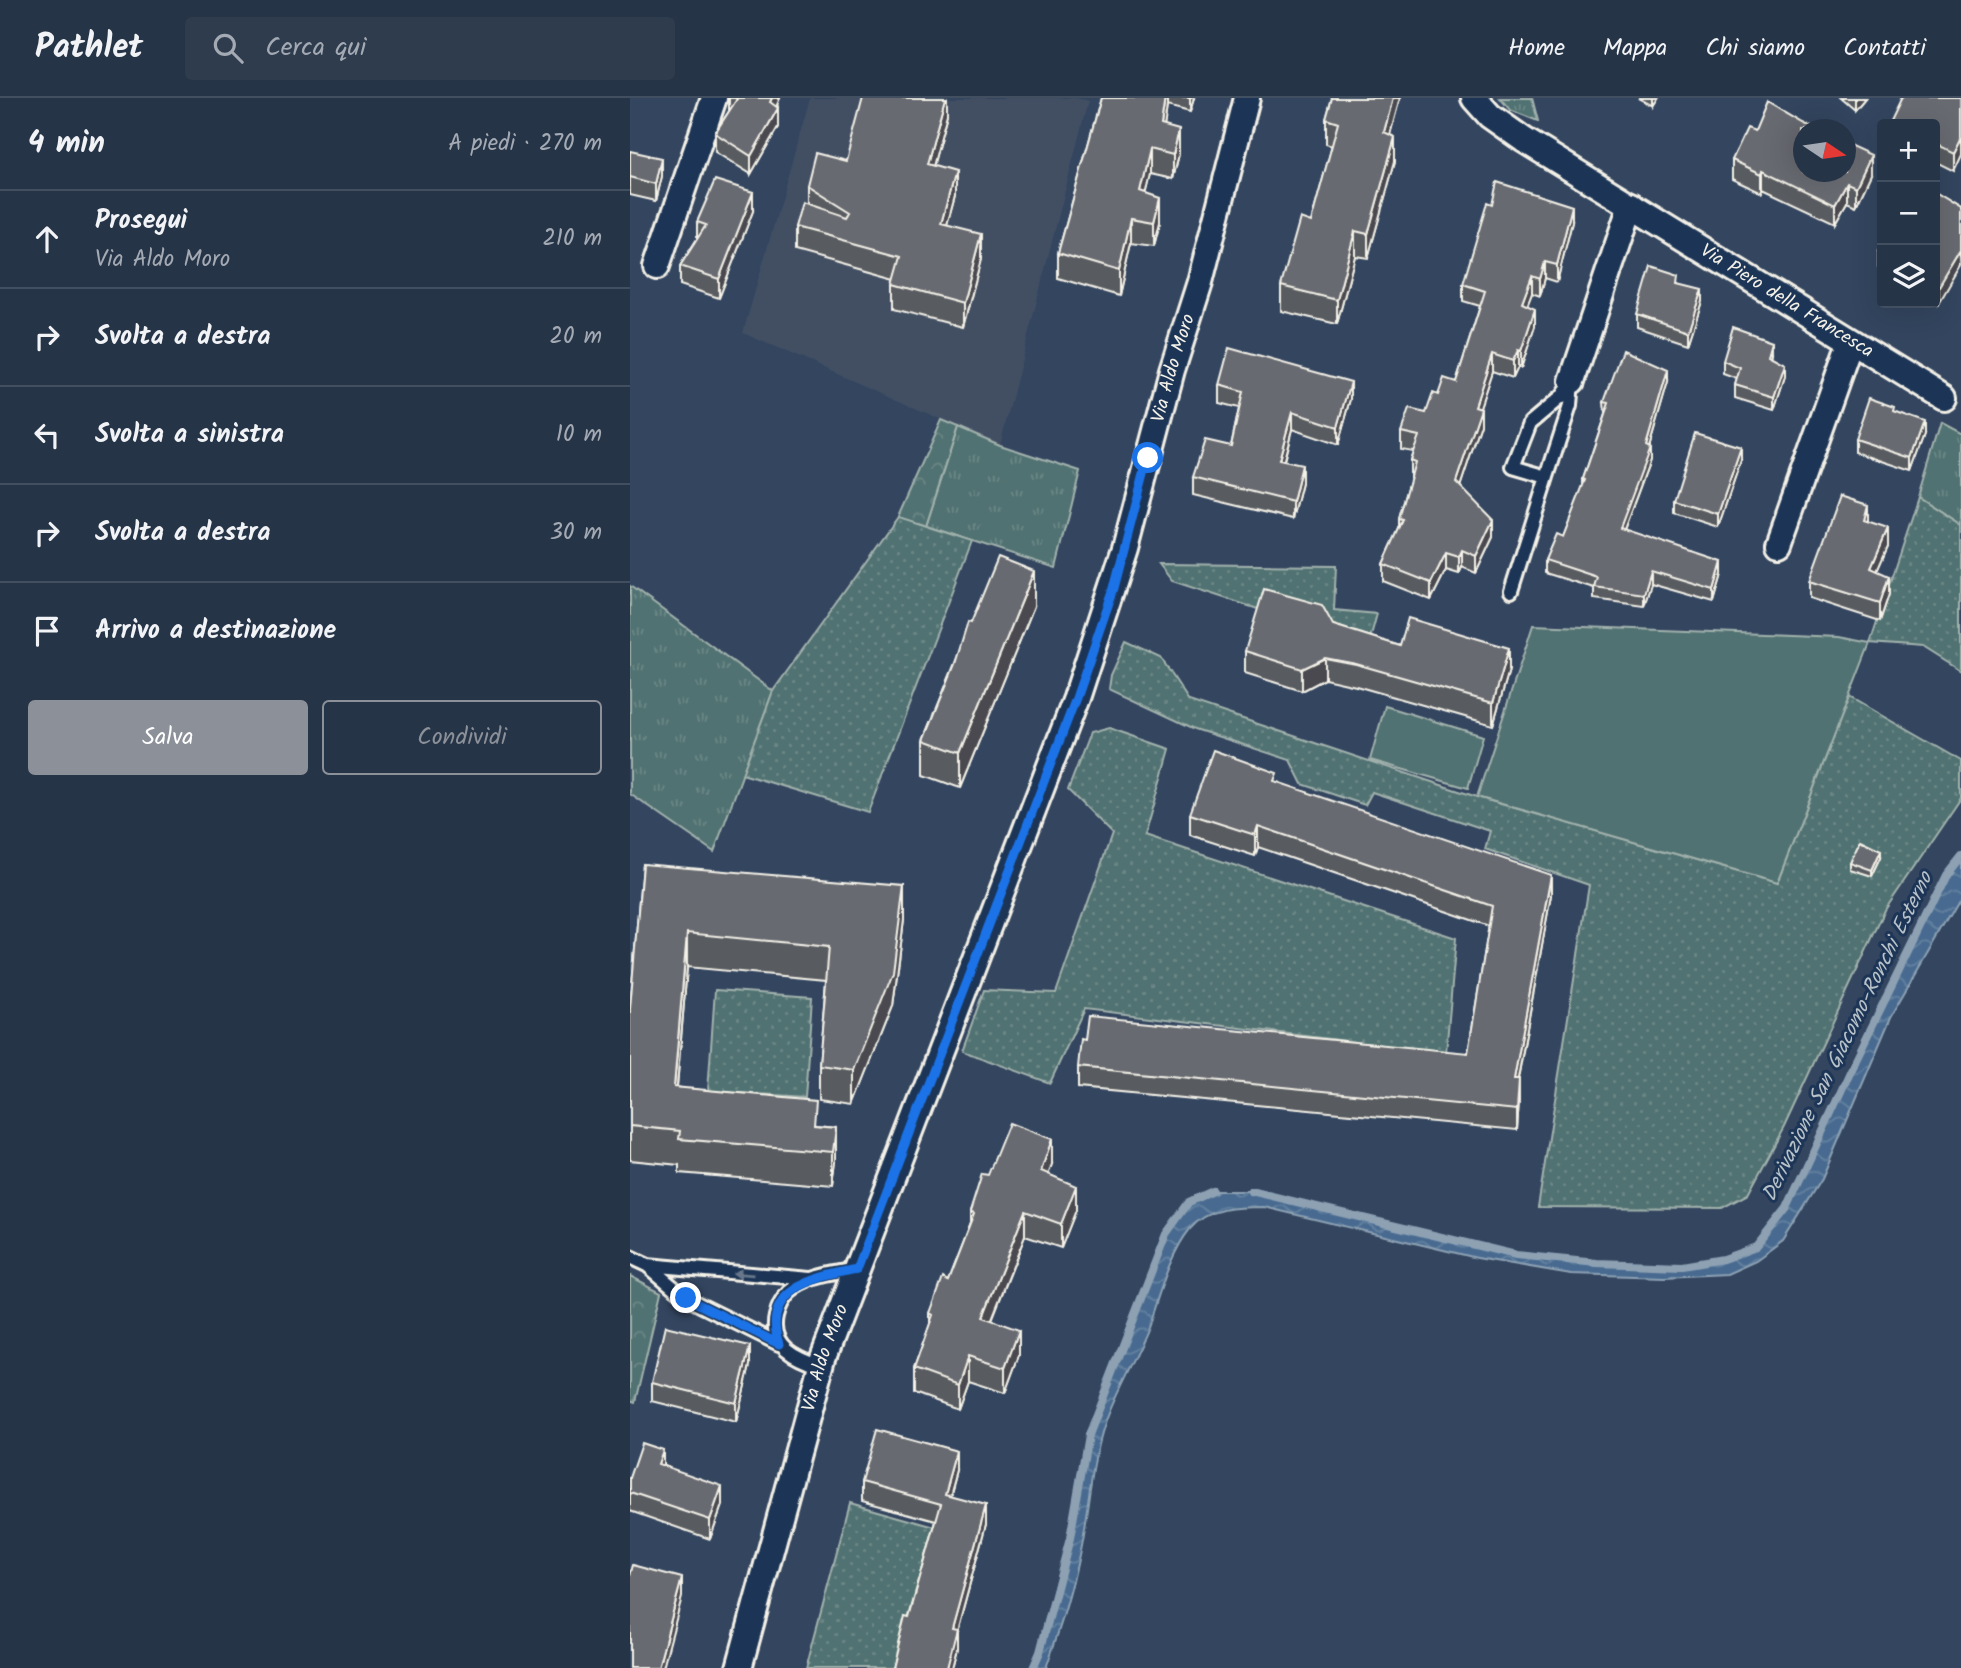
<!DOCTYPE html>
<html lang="it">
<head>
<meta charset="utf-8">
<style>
	:root { --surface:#263447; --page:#2e3c4e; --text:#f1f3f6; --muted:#a4aab4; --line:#424f60; --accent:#8c9099 }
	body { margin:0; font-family:Kalam,sans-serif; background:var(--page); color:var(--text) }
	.controls { position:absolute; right:21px; top:21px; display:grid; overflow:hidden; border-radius:7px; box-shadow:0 7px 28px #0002 }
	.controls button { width:63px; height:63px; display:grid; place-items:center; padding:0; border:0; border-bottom:2px solid var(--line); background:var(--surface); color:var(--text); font:35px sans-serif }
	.compass { position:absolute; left:1163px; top:21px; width:63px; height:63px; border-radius:50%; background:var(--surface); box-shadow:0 7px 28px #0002; rotate:103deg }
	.stop { position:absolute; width:21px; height:21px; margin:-16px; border:5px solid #1a73e8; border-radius:50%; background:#fff }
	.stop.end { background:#1a73e8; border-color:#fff; box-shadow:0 2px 7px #0008 }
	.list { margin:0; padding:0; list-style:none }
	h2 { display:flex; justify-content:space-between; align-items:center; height:91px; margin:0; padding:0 28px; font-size:30px }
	h2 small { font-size:23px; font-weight:400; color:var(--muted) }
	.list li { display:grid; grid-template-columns:46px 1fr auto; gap:21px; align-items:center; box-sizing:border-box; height:98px; padding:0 28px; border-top:2px solid var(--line) }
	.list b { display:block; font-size:26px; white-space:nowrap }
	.list p { margin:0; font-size:23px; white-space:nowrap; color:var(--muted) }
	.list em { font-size:23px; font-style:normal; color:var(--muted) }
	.actions { display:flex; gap:14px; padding:21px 28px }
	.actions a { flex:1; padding:16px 0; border:2px solid var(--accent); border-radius:7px; text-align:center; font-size:24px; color:var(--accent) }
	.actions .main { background:var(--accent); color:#fff }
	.icon { flex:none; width:38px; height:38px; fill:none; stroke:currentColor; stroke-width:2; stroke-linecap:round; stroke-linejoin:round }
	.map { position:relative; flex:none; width:1331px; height:1570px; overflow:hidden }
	header { display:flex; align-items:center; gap:42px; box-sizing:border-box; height:98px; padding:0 35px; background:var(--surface); border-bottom:2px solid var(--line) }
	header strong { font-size:33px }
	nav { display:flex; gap:38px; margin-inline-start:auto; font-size:24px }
	.search { width:490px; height:63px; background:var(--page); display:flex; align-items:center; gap:18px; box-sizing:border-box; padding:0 24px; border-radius:7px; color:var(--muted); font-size:26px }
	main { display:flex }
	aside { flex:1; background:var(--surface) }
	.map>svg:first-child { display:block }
	.built { fill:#435064 }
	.grass { fill:url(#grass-tufts); stroke:#a2b2ad; stroke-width:2 }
	.forest { fill:url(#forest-crowns); stroke:#a2b2ad; stroke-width:2 }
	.garden { fill:url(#garden-dots); stroke:#a2b2ad; stroke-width:2 }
	.pitch { fill:#517272; stroke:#a2b2ad; stroke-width:2 }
	.water { fill:url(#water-waves); stroke:#8da1b3; stroke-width:2 }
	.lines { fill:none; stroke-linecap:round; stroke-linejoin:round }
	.stream { stroke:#8da1b3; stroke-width:8 }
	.service-casing { stroke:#f4f1e8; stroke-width:18 }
	.minor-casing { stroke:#f4f1e8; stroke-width:30 }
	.service { stroke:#1d3557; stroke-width:12 }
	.minor { stroke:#1d3557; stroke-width:24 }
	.wall { fill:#595b61; stroke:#f4f1e8; stroke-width:2 }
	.shaded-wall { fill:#484a4f; stroke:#f4f1e8; stroke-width:2 }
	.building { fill:#676a71; stroke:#f4f1e8; stroke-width:2 }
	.oneway { fill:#68778a }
	.route { stroke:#1a73e8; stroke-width:9 }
	.labels { text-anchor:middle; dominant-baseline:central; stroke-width:6; stroke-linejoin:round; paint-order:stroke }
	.street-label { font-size:19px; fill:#f4f1e8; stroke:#1d3557 }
	.water-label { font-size:21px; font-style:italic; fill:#b8c2c9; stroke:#1d3557 }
</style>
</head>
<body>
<header>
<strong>Pathlet</strong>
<div class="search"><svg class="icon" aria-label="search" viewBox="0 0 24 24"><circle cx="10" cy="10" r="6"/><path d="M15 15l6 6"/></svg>Cerca qui</div>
<nav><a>Home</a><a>Mappa</a><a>Chi siamo</a><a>Contatti</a></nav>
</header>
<main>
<aside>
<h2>4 min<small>A piedi · 270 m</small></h2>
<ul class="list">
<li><svg class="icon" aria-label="ahead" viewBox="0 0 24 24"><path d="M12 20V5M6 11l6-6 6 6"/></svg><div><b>Prosegui</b><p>Via Aldo Moro</p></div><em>210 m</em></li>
<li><svg class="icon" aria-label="right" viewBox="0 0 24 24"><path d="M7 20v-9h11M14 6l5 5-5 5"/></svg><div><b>Svolta a destra</b></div><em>20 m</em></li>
<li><svg class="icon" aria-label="left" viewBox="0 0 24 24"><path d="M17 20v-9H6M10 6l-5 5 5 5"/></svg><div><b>Svolta a sinistra</b></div><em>10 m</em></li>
<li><svg class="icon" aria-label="right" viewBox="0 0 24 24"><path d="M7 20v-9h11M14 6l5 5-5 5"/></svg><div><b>Svolta a destra</b></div><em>30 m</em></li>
<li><svg class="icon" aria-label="arrive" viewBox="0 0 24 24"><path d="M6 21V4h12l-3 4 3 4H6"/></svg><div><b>Arrivo a destinazione</b></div></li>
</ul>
<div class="actions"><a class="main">Salva</a><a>Condividi</a></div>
</aside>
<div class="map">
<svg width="1331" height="1570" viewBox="0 0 1331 1570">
	<defs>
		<pattern id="grass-tufts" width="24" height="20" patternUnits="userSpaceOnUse" patternTransform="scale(1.75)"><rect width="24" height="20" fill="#517272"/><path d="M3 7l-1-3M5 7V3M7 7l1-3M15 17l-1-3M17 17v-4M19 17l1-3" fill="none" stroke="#6b8786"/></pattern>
		<pattern id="forest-crowns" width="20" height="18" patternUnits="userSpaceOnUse" patternTransform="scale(1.75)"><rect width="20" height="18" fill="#517272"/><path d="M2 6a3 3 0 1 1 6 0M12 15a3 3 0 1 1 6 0" fill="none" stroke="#6b8786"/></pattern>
		<pattern id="garden-dots" width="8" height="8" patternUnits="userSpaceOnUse" patternTransform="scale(1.75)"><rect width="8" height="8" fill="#517272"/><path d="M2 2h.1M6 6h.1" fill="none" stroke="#6b8786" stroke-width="1.8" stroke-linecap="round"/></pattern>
		<pattern id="water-waves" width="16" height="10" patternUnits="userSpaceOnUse" patternTransform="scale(1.75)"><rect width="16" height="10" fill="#496b90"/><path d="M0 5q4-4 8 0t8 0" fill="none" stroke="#6481a0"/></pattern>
	</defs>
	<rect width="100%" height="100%" fill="#33455f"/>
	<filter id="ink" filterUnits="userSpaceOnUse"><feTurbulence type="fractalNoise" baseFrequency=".0143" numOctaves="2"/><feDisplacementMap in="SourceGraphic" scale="14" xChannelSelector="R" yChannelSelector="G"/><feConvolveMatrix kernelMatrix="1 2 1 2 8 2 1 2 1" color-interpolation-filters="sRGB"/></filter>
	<g filter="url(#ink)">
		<path class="built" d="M180 0H446L458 3 370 347 113 235Z"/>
		<path class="grass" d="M870 0H902L908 23 880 12Z
			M1310 325 1331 336V427L1288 399Z
			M328 329 370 347 450 373 426 470 296 428Z
			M0 488 143 593 84 754 0 696Z"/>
		<path class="forest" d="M311 322 328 329 296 428 268 419Z
			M0 1178 31 1194 5 1304 0 1302Z"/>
		<path class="garden" d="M1288 399 1331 427V573L1293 549 1240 545Z
			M268 419 342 443 238 714 112 676 143 593Z
			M529 466 706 468 704 512 747 516 735 559 634 513 542 483Z
			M496 544 531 560 559 603 847 699 1147 785 1219 599 1331 663V700L1255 812 1154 1029 1118 1096 1092 1110 908 1109 959 787 855 751 860 733 742 694 735 707 672 686 660 662 565 631 479 591 481 577Z
			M479 630 540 651 515 738 826 840 816 955 454 911 420 985 332 953 354 892 426 895 482 736 438 692 460 635Z
			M85 892 182 899 175 999 78 993Z
			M220 1405 305 1429 263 1570H176Z"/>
		<path class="pitch" d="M903 527 1209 539 1240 545 1147 785 847 699Z
			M755 608 853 638 838 690 740 662Z"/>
		<path class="water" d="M1331 758V798L1261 919 1192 1081 1153 1143 1126 1163 1097 1176 1034 1179 941 1176 847 1160 634 1109C609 1109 578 1109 560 1131 539 1157 529 1198 518 1229 505 1262 485 1293 474 1326 460 1367 459 1410 450 1452 442 1492 430 1531 416 1570H403L410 1554 440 1440 458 1337 536 1136 559 1104 577 1093H625L885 1157 967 1165 1052 1168 1093 1161 1126 1149 1157 1110 1225 963 1316 777Z"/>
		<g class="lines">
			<path class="stream" d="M621 1093 886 1157 967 1165 1052 1168 1093 1161 1126 1149 1157 1110 1225 963 1316 777 1331 758
				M403 1570 410 1554 440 1440 458 1337 536 1136 559 1104 583 1093"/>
			<g class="service-casing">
				<path id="service" d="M942 283 940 308 917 379 883 369 900 325 931 299Z
					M881 493 917 379
					M0 1159 17 1167
					M149 1246 56 1200 17 1167 181 1181
					M191 1268C166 1260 139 1248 146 1218 148 1209 153 1200 159 1194 177 1178 204 1176 226 1171"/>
			</g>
			<g class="minor-casing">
				<g id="minor">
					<path id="s1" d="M844 0 860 18 894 42 1314 300"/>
					<path d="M27 168 84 0"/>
					<path d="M942 283 1001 107"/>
					<path d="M1149 445 1220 245"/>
					<path id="s2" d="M109 1570 193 1260 446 600 495 450 542 272 570 184 617 0"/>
				</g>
			</g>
			<use href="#service" class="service"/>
			<use href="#minor" class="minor"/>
		</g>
		<path class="wall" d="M99 0H150L146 9 148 29 121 76 85 54V35L99 13Z
			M317 0V16L303 68 325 98 317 127 351 161 333 229 264 211V186L266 181 165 153V129L177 106V87Z
			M471 0H564L560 14 537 8 534 28 549 56 543 81 520 76 515 95 530 124 524 148 501 145 489 198 428 180V155Z
			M702 0H770L760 36 765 63 738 160 725 158 707 226 651 213V188L681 124 702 48 696 46V21Z
			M1008 0H1028L1023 8Z
			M1211 0H1235L1225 12Z
			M1331 0 1323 73 1305 64V26H1260V23Z
			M0 53 32 78 26 103 0 97Z
			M1102 62 1241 76 1226 108 1217 104 1205 125 1133 91 1132 95 1102 81Z
			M1305 95 1331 111 1309 205 1305 202Z
			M123 113 89 200 50 187V168L67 141V124Z
			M942 124 927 184 915 180 910 198 902 195 897 207 905 228 891 270 888 269 883 280 862 273 850 309 851 326 830 389 863 439 846 475 832 469 829 476 816 472 801 502 753 483V466L769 431V421L781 379H780V362L783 353 771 351V334L796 315 808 297 826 284 850 208 833 203V186Z
			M1252 147V171L1248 169V153Z
			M1049 185 1072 203 1058 246 1007 229V216Z
			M1142 255 1141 259 1155 278 1144 312 1105 300V287L1107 281 1093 276V263Z
			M1038 284 1019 350 1020 362 994 432 1092 476 1084 504 1021 486 1014 508 964 501V490L915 475V462L933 439 953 388V381L975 316 974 304Z
			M589 287 721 301 708 347 662 331 654 363 672 385 663 421 563 397V379L601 348 609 310 589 305Z
			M1295 337 1282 373 1225 354V341Z
			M1111 362 1088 429 1044 415V402Z
			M1238 423 1258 448 1247 472 1259 496 1250 523 1179 500V483Z
			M404 508 330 690 294 677V642L341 525Z
			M703 527 770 548 879 572 863 627 726 588 695 581 672 593 615 575V553Z
			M647 684 921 797 888 981 889 1002 887 1032 448 990V969L838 955 859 828 628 749 625 758 560 737V716Z
			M1251 759 1242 778 1220 771V764Z
			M12 766 274 822 263 908 224 1006 189 1001V967L196 882 57 869 47 989 186 1027 206 1029V1063L203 1088 49 1075V1067L0 1062V911Z
			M422 1066 418 1076 446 1112 431 1150 395 1138 362 1222 389 1257 375 1295 338 1283 328 1311 284 1295V1271L300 1226V1215L318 1183 340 1126V1114L358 1077Z
			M120 1267 106 1324 22 1303V1284Z
			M327 1372 320 1398 356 1426 327 1533V1550L322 1570H262L279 1519 306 1423 232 1403V1384Z
			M0 1380 92 1407 80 1441 0 1413Z"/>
		<path class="shaded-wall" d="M142 0H150L140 23V4Z
			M315 0H317V16L297 91V66Z
			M535 0H537V8L531 52V27Z
			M560 0H564L560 14Z
			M763 0H770L754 59V34Z
			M1023 0H1028L1023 8Z
			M1225 0H1235L1225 12Z
			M148 10V29L121 76V58Z
			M549 32V56L543 81V57Z
			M1331 38V56L1323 73V54Z
			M765 39V63L738 160V136Z
			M520 51V76L510 118V93Z
			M1241 57V76L1226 108V89Z
			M32 60V78L26 103V86Z
			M1133 72V91L1132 95V76Z
			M325 74V98L311 150V126Z
			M1217 85V104L1205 125V107Z
			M123 94V113L89 200V181Z
			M530 100V124L524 148V124Z
			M942 108V124L927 184V167Z
			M501 120V145L489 198V173Z
			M725 133V158L707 226V202Z
			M351 136V161L333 229V205Z
			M1331 152V167L1309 205V189Z
			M915 164V180L910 198V181Z
			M902 178V195L892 221V205Z
			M1072 191V203L1058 246V233Z
			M905 211V228L891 270V253Z
			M1142 243V255L1138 270V257Z
			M888 252V269L883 280V263Z
			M862 256V273L845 324V308Z
			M1155 266V278L1144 312V299Z
			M1038 272V284L1018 353 1020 350V362L990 442V430L1016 348Z
			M721 284V301L708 347V329Z
			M851 310V326L826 401V384Z
			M662 314V331L649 380V362Z
			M1295 324V337L1282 373V360Z
			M1111 349V362L1088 429V416Z
			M672 367V385L663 421V404Z
			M1238 407V425L1234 422Z
			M863 422V439L846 475V458Z
			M1258 430V448L1241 487V470Z
			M832 452V469L829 476V459Z
			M816 455V472L801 502V485Z
			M1092 464V476L1084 504V492Z
			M404 473V508L330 690V655Z
			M1021 473V486L1014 508V496Z
			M1259 478V496L1250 523V505Z
			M879 550V572L863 627V605Z
			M695 560V581L672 593V571Z
			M628 728V749L625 758V737Z
			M1251 752V759L1242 778V772Z
			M921 777V797L884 1002V981Z
			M274 788V822L263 908 224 1006V972Z
			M57 835V869L44 1023V989Z
			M889 981V1002L887 1032V1012Z
			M206 1029V1063L203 1088V1054Z
			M422 1041V1066L411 1098V1073Z
			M446 1088V1112L431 1150V1126Z
			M395 1113V1138L353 1243V1219Z
			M389 1232V1257L375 1295V1270Z
			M120 1248V1267L106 1324V1305Z
			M338 1258V1283L328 1311V1287Z
			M33 1352V1371L28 1366Z
			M327 1353V1372L315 1415V1396Z
			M92 1388V1407L80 1441V1422Z
			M356 1407V1426L327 1533V1550L322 1570H317L322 1530Z
			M52 1480V1499L33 1570H28Z"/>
		<path class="building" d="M105 0H142L140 4 148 10 121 58 85 35 107 1Z
			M233 0H315L297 66 325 74 311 126 351 136 333 205 264 186 272 158 165 129 172 104 217 119 220 114 177 87 185 55 216 63Z
			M471 0H535L531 27 549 32 543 57 520 51 510 93 530 100 524 124 501 120 489 173 428 155Z
			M702 0H763L754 34 765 39 738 136 725 133 707 202 651 188 670 120 681 124 708 25 696 21Z
			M1271 0H1331V38L1323 54 1305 45V26H1267L1260 23Z
			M1137 4 1173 25 1187 32H1173V74H1215V45L1241 57 1226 89 1217 85 1205 107 1133 72 1132 76 1102 62 1117 30 1125 33Z
			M0 53 32 60 26 86 0 79Z
			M85 82 123 94 89 181 50 168 76 127 67 124Z
			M867 84 942 108 927 167 915 164 910 181 902 178 892 205 905 211 891 253 888 252 883 263 862 256 845 308 851 310 826 384 863 422 846 458 832 452 829 459 816 455 801 485 753 466 773 422 769 421 785 364 780 362 789 338 771 334 779 311 796 315 803 295 808 297 814 280 826 284 855 193 833 186 857 105 862 107Z
			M1305 95 1331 111V152L1309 189 1305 187Z
			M1252 147V155L1248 153Z
			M1021 168 1049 177 1048 185 1072 191 1058 233 1007 216Z
			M1103 229 1142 243 1138 257 1155 266 1144 299 1105 287 1110 270 1093 263Z
			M599 250 721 284 708 329 662 314 649 362 672 367 663 404 563 379 575 342 601 348 613 294 589 287Z
			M993 252 1038 272 1016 348 1020 350 990 430 1092 464 1084 492 1021 473 1014 496 964 489 967 479 915 462 926 436 933 439 955 382 953 381 979 305 974 304Z
			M1239 300 1265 309 1264 313 1295 324 1282 360 1225 341Z
			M1065 335 1111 349 1088 416 1044 402Z
			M1210 398 1238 407 1234 422 1258 430 1241 470 1259 478 1250 505 1179 483Z
			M368 459 404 473 330 655 294 642 325 566 338 524 341 525Z
			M634 491 692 507 703 527 770 548 778 520 879 550 863 605 726 566 695 560 672 571 615 553Z
			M583 652 647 675 644 683 921 777 884 981H889L887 1012 448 969 451 941 455 942 458 918 838 955 862 808 628 728 625 737 560 716Z
			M1230 742 1251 752 1242 772 1220 764Z
			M12 766 274 788 263 874 224 972 189 967 199 849 57 835 44 989 186 1002 184 1027 206 1029 203 1054 49 1041 50 1033 0 1028V911Z
			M379 1025 422 1041 411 1073 446 1088 431 1126 395 1113 353 1219 389 1232 375 1270 338 1258 328 1287 284 1271 303 1217 300 1215 313 1180 318 1183 344 1116 340 1114 352 1076 358 1077Z
			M35 1228 120 1248 106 1305 22 1284Z
			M247 1331 327 1353 315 1396 356 1407 322 1530 327 1531 317 1570H262L275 1518 279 1519 311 1406 232 1384Z
			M12 1345 33 1352 28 1366 92 1388 80 1422 0 1395V1380Z
			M3 1467 52 1480 28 1570H0V1478Z"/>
		<defs><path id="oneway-solid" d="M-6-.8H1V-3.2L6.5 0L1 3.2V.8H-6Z" transform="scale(1.75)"/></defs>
		<use class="oneway" href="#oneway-solid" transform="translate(113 1176) rotate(-175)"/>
	</g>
	<g class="lines" filter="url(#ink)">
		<path class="route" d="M56 1200 149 1246C130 1190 186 1180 227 1171L446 600 484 490 518 360"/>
	</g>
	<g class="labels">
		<g class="street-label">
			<text stroke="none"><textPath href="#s1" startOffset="374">Via Piero della Francesca</textPath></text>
			<text stroke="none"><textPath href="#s2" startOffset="1372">Via Aldo Moro</textPath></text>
			<text stroke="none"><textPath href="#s2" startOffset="322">Via Aldo Moro</textPath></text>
		</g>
		<g class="water-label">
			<text transform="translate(1218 939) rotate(-64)">Derivazione San Giacomo-Ronchi Esterno</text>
		</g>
	</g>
</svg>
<div class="controls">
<button>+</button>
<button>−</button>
<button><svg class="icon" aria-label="layers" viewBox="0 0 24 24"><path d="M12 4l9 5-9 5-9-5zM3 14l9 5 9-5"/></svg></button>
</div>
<svg class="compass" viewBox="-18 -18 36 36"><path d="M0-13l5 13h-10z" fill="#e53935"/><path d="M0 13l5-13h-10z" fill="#a4aab4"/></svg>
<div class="stop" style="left:518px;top:360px"></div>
<div class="stop end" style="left:56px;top:1200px"></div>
</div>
</main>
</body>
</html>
